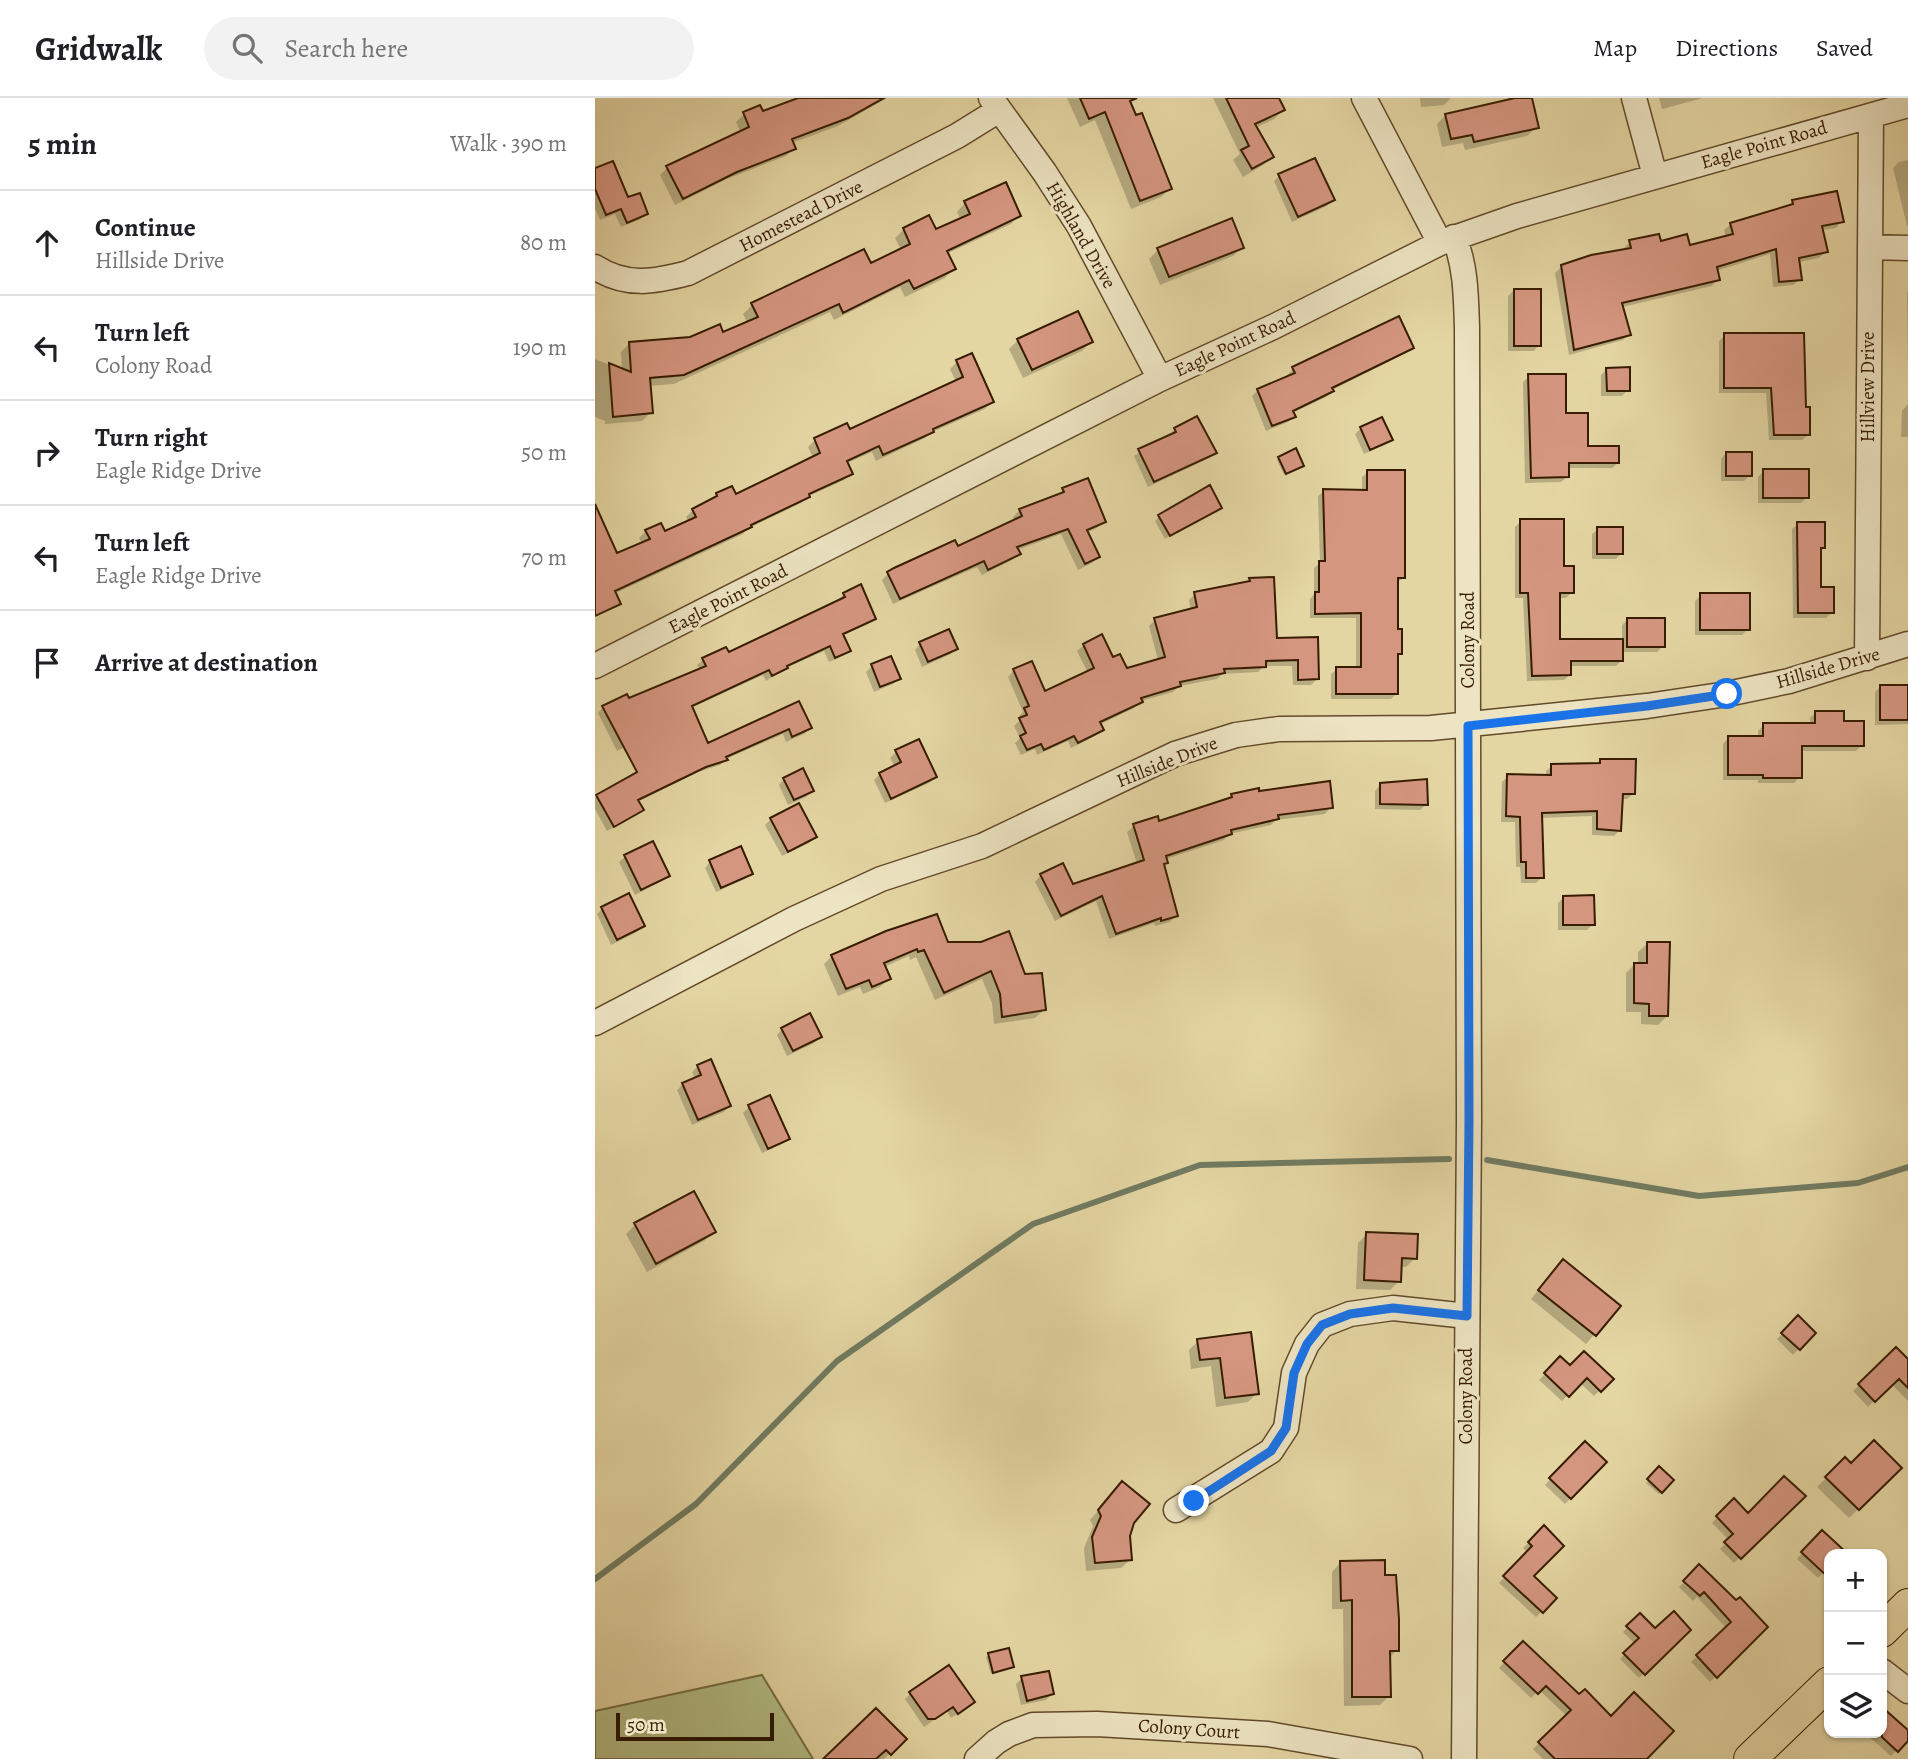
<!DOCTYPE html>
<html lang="en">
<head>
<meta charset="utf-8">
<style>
	:root { --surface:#fff; --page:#f2f2f2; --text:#202124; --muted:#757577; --line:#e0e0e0 }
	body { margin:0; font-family:Alegreya,serif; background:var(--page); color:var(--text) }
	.controls { position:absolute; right:21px; bottom:21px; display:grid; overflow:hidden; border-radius:14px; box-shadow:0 2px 5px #0004 }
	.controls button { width:63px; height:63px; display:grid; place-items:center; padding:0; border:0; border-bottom:2px solid var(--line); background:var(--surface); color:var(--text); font:35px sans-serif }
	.scale { position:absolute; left:21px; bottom:18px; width:158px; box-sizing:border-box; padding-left:7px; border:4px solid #381c00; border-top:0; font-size:19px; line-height:24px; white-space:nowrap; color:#381c00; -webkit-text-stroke:5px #ede4c3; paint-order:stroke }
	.stop { position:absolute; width:21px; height:21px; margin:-16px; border:5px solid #1a73e8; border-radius:50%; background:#fff }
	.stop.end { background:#1a73e8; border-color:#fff; box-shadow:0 2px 7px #0008 }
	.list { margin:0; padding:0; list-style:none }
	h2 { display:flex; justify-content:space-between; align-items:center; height:91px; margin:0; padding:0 28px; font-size:30px }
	h2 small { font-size:23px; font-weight:400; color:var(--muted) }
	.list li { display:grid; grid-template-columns:46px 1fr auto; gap:21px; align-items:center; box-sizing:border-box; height:105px; padding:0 28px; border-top:2px solid var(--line) }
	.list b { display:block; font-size:26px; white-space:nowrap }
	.list p { margin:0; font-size:23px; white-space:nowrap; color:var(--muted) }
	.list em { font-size:23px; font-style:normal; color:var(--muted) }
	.icon { flex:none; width:38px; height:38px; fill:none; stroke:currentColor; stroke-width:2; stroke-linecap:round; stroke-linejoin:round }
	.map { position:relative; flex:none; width:1313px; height:1661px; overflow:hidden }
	header { display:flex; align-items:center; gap:42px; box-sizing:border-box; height:98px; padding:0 35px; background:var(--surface); border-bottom:2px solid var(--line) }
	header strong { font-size:33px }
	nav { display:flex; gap:38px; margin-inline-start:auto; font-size:24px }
	.search { width:490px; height:63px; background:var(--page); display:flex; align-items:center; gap:18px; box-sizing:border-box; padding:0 24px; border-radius:38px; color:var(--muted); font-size:26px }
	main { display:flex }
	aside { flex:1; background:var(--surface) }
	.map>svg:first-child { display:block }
	.green { fill:#b3be86; stroke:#766d43; stroke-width:2 }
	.shadow { fill:#0003 }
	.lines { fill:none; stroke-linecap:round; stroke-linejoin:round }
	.stream { stroke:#717b61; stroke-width:6 }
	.building { fill:#d59680; stroke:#381c00; stroke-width:2 }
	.minor-casing { stroke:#634a29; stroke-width:27 }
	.major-casing { stroke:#381c00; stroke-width:34 }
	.minor { stroke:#ede4c3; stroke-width:24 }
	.major { stroke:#e4d6a3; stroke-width:32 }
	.route { stroke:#1a73e8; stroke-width:9 }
	.labels { text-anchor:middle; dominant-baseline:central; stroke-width:6; stroke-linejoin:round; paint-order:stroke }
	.street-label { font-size:19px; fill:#381c00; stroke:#ede4c3 }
</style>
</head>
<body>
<header>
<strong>Gridwalk</strong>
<div class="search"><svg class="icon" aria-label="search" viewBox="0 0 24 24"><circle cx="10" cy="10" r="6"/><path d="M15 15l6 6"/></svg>Search here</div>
<nav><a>Map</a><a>Directions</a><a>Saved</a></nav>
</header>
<main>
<aside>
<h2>5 min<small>Walk · 390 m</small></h2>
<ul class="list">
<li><svg class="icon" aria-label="ahead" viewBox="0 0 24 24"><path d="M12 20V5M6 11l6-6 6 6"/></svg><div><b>Continue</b><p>Hillside Drive</p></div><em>80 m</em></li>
<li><svg class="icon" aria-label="left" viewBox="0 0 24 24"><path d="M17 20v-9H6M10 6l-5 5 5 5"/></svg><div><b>Turn left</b><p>Colony Road</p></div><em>190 m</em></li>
<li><svg class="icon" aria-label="right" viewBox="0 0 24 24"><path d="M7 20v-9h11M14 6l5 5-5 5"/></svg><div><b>Turn right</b><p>Eagle Ridge Drive</p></div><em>50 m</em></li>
<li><svg class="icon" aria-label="left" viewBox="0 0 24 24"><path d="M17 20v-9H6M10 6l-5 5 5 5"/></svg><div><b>Turn left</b><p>Eagle Ridge Drive</p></div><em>70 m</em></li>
<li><svg class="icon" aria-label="arrive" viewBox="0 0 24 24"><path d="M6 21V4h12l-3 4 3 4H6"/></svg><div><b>Arrive at destination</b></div></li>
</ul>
</aside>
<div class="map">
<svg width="1313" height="1661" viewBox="0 0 1313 1661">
	<rect width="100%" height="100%" fill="#e4d6a3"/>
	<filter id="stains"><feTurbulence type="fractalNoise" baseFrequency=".00286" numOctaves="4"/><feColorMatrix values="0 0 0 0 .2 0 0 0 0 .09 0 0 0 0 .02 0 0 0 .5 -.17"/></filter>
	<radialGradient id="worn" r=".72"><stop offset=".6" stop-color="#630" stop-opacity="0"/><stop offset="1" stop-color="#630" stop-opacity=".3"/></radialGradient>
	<path class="green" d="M167 1577 218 1661H0V1613Z"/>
	<path class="shadow" d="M208 0H292L243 28 197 45 199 50 191 58 132 81 80 107 65 77 72 70 146 35 141 24 149 16 167 15Z
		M472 0H532L575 90 566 99 536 111 500 22 485 29Z
		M618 0H682L688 12 679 21 660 30 677 58 668 67 648 79 638 62 645 56Z
		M825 0H855V1L849 7 826 9Z
		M928 0H935L942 29 932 38 870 52 868 45 847 49 842 26 851 17Z
		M1064 0H1108L1067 11Z
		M1313 62V128H1312L1298 70 1304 64Z
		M0 72 32 102 51 115 46 121 26 129 20 116 5 122 0 110Z
		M684 78 738 102 732 108 697 124 679 83Z
		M1198 103 1247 123 1241 130 1227 132 1231 153 1224 160 1203 164 1205 181 1198 187 1178 189 1175 156 1121 173 1123 181 1117 188 1027 209 1034 236 1028 242 974 257 960 175 967 168 1029 153V150L1035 144 1094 149 1131 140 1129 132 1136 126 1192 109Z
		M370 105 424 117 416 126 351 156 358 171 350 180 310 199 305 189 239 222 235 214 79 286 54 288 56 314 47 323 10 326V323L0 319V261L27 272 26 254 35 245 127 237 153 226 148 216 157 207 268 153 275 167 306 152 300 140 309 131 341 134 366 122 362 114Z
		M647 149 638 158 565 187 554 161 563 152Z
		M919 192 944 247 939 253H913V198Z
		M1313 193V268L1312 194Z
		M803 220 816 249 811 255 737 292 731 299 697 315 698 318 693 324 671 333 657 298 663 292 694 280 692 277 698 271Z
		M1130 237 1209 311 1213 337 1207 342H1174L1171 295H1124V243Z
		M423 242 496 244 487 253 428 280 414 251Z
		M362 264 397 304 390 311 337 334 330 340 281 363 277 354 252 365 256 375 249 382 212 399 206 405 152 431 148 436 8 501 0 485V410L21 458 47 446 44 440 51 433 69 435 94 425 91 419 98 412 115 404 122 397 140 399 218 360 213 349 220 342 254 333 361 284 355 271Z
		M1012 271 1033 292 1027 298H1006V277Z
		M934 278 969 316 991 350 1023 365 1017 370H972V379L966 384 930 385 928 284Z
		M1313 306V339H1306L1307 313Z
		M766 330 796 341 790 347 769 356 760 336Z
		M580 332 620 355 614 360 553 389 539 358Z
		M1131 355 1155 377 1149 383H1126V361Z
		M684 360 705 370 689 377 682 362Z
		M1169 373 1212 399 1206 405H1163V379Z
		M773 374 808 480 802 485 801 533 805 556 802 559V595L796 601H736V576L742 571H761V520H715V501L719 496V470L725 465 723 398 729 393 767 394V379Z
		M468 392 509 423 502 430 491 435 503 459 497 465 483 472 466 436 422 452 424 456 417 462 387 477 382 469 298 506 287 482 293 476 362 451 420 423 418 419 425 412 461 399Z
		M625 409 570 441 560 423 564 419Z
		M926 423 967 470 977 494 971 500H963V543H1027V527L1033 521 1068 548 1062 554H1026V563L1021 568H975V577L969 582 932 583 928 500H920V429Z
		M1203 426 1228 449 1224 453V491L1237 514 1231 520H1198L1197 431Z
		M1003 431 1026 455 1021 461H997V436Z
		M655 482 681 542 721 541 722 581 716 587H698L697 568H669L663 574 627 576 622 581 584 588 578 594 546 603 539 610 504 627 507 632 500 638 476 650 473 643 442 657 440 651 426 657 420 645 425 640 419 628 426 621 424 618 428 614 413 579 419 572 449 596 493 575 482 553 489 547 517 562 531 572 563 562 554 528 560 522 596 513 594 502 600 496 652 486Z
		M249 496 279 520 273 526 247 538 254 553 248 558 234 564 229 553 191 570 171 583 168 577 96 610 112 647 203 605 215 630 209 636 191 644 188 636 131 661 125 667 103 674 42 704 47 712 41 717 12 733 0 711V700L88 650 75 627 22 653 3 615 8 609 33 602 105 572 102 567 108 562 133 556 244 504 243 502Z
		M1106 497 1153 531 1147 537H1100V503Z
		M325 546 361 550 356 556 327 569 320 552Z
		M295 560 304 580 298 586 279 594 271 574 277 568Z
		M1285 589H1313V626L1280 627V594Z
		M1220 615 1247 625 1267 647 1261 653H1205V679L1199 685H1163V682H1128V646L1133 640H1163V633L1169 627H1215V620Z
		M323 644 340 679 334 685 290 705 279 682 285 676 300 669 295 660 301 654Z
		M1005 662 1038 696 1032 701H1026L1025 732 1019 738 997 737V718L945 720 947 779 941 785H926L925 769H921L920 724H906L907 684 913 678 951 679V673L957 668 1001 666Z
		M189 681 217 693 211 699 193 707 184 687Z
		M785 687 831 707 825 712 780 711V693Z
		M663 695 736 709 730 716 681 722 676 727 634 736 629 742 571 761 572 764 568 768 581 817 575 824 560 828 559 825 514 841 501 803 460 823 440 784 446 777 477 789 542 766 532 734 539 728 563 725 632 703 637 698Z
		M176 721 219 739 214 745 187 758 170 727Z
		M57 745 73 777 67 783 40 797 24 764 30 759Z
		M115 764 156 775 150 781 121 794 110 770Z
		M969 799 998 826 992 832H963V805Z
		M7 811 48 828 42 834 16 847 2 816Z
		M1053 845 1072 918 1063 927 1046 926V914H1031V875L1040 866H1043V854Z
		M352 846 429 878 449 912 440 920 399 926 397 905 387 881 340 902 321 859 315 862 314 858 289 869 294 881 285 889 268 896 265 889 243 898 229 866 237 858Z
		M187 931 224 939 219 945 192 958 182 937Z
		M103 968 134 1008 129 1014 97 1027 82 992 88 986 100 981 97 974Z
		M174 999 193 1040 187 1046 167 1055 148 1015 154 1009Z
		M98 1096 119 1134 109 1143 52 1174 31 1136 40 1127Z
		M772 1136 820 1160 811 1169H805L804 1183 795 1192 761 1191 763 1145Z
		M959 1173 1023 1208 991 1246 936 1201Z
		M1203 1220 1219 1235 1198 1257 1182 1241Z
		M655 1236 662 1295 653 1304 621 1309 616 1268 596 1271 594 1252 603 1243Z
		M1301 1252 1313 1264V1303L1296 1286 1273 1309 1258 1293Z
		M965 1261 975 1270 1016 1281 999 1298 985 1285 967 1303 944 1282Z
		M990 1345 1010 1364 970 1406 950 1387Z
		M1250 1361 1256 1367 1305 1370 1254 1420 1222 1389Z
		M1064 1371 1077 1382 1064 1396 1051 1385Z
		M527 1385 537 1425 534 1438 536 1461 526 1470 491 1473 489 1450 498 1428 495 1422Z
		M1208 1398 1139 1465 1125 1451 1134 1442 1117 1425 1139 1403 1153 1417Z
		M949 1430 936 1478 960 1500 941 1519 904 1485 933 1455 928 1450Z
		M1227 1434 1247 1454 1245 1456H1234V1468L1223 1480 1202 1461Z
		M746 1464 788 1479 802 1552 794 1560V1598L785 1607 749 1608 748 1511H737V1474Z
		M1104 1469 1171 1529 1115 1584 1096 1564 1132 1531 1102 1499 1098 1503 1084 1489Z
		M1045 1517 1060 1533 1094 1532 1044 1580 1025 1561 1040 1546 1028 1534Z
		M928 1545 984 1599 1046 1661H948L938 1651 972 1618 944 1592 936 1600 904 1570Z
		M394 1557 417 1569 396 1576 391 1559Z
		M427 1580 457 1596 451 1602 426 1607 421 1586Z
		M316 1595 372 1610 356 1620 352 1613 329 1629 310 1601Z
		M1291 1615 1313 1640 1296 1658 1271 1636 1287 1635V1619Z
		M309 1641 289 1661H231Z"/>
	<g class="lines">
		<path class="stream" d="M892 1062 1104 1098 1263 1085 1313 1069
			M0 1481 101 1406 242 1263 438 1126 605 1067 854 1061"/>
	</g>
	<path class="building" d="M203 0H289L253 20 197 41 201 51 142 74 88 101 71 68 154 29 148 14 165 7 168 13Z
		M485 0H542L535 3 541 17 547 15 577 91 545 103 510 14 494 21Z
		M631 0H684L690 12 660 26 679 59 657 71 646 52 654 48Z
		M920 0H937L944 30 879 44 877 37 856 41 850 16Z
		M720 60 740 102 703 119 683 76Z
		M18 63 33 99 45 95 53 116 32 125 26 111 11 117 0 91V70Z
		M411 84 426 118 352 153 361 171 319 191 314 182 248 215 244 206 89 277 55 280 58 315 18 319 14 265 36 274 34 244 95 239 125 226 128 234 163 219 156 205 269 151 276 165 315 146 308 130 334 117 341 131 375 116 369 103Z
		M1242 93 1249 124 1227 128 1233 154 1204 160 1207 182 1184 184 1181 151 1122 169 1125 182 1027 205 1036 237 979 252 966 167 996 157 1036 150 1034 142 1064 136 1066 143 1092 136 1095 147 1138 136 1135 125 1198 106 1197 102Z
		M637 120 649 150 574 179 562 150Z
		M919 191H946V248H919Z
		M483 213 498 244 437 272 422 241Z
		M804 218 819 250 737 290 739 293 698 313 701 319 677 328 662 291 700 275 697 269Z
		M1129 235H1209L1211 309H1215V337H1179L1176 290H1129Z
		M377 255 399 304 338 331 339 334 288 357 284 348 252 363 258 376 214 396 215 399 156 427 157 429 20 493 26 506 0 518V406L22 455 55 441 50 432 66 425 70 433 101 419 97 411 122 398 121 395 137 388 141 396 225 355 219 340 252 325 255 331 368 279 361 262Z
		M1035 269V293H1012L1011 270Z
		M933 276H971V315H993V348H1024V365H974V379L936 380Z
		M602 318 622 355 559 384 543 351 581 334 579 330Z
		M787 319 798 342 775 352 765 329Z
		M701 350 709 368 691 376 683 359Z
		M1131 354H1157V378H1131Z
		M1168 371H1214V400H1168Z
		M772 372H810V480H803V531H807V556H803V596H741V569H766V515L720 516V494H724V463H730L728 391 772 392Z
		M493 380 511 424 492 432 505 459 490 466 473 431 422 449 426 456 393 472 389 463 305 501 292 474 299 470 360 442 363 448 427 418 424 411 469 394 467 390Z
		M615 387 627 410 575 438 563 417Z
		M925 421H969V468H979V495H965V541H1028V563H976V577L937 578 933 495H925Z
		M1202 424H1230V450H1226V489H1239V515H1203Z
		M1002 429H1028V456H1002Z
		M679 479 682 540 723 539 724 581 703 582V562L671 563V569L629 571 630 575 585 584 586 588 546 600 548 604 505 624 509 632 483 645 479 638 449 652 446 646 432 652 425 638 431 635 424 620 432 617 429 610 434 608 418 571 437 563 450 593 499 570 488 546 507 536 518 559 525 556 532 570 570 559 559 520 602 509 599 494 655 483 654 480Z
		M266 486 281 521 248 536 256 553 240 560 235 548 192 568 193 570 177 578 174 572 97 608 113 645 204 603 217 630 197 639 194 631 131 659 133 662 111 669 43 702 49 712 19 729 1 697 42 674 7 608 32 596 34 600 111 568 107 560 131 549 134 554 250 499 248 495Z
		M1105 495H1155V532H1105Z
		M1032 520H1070V549H1032Z
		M354 531 363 551 333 564 324 544Z
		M296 558 306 581 285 589 276 566Z
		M1285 587H1313V622H1285Z
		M1220 613H1249V623H1269V648H1207V680H1168V677H1133V638H1168V625H1220Z
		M324 641 342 679 296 701 284 675 306 664 300 652Z
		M1005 661H1041L1040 696H1028L1026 733 1002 731V713L947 715 949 780H931V764H926L925 719 911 718 912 676 956 677V666L1005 665Z
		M208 670 219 693 199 702 188 680Z
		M832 681 833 707 785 706V685Z
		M735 683 738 710 683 717 684 721 636 732 637 736 571 758 573 765 569 766 583 818 566 823V820L521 836 507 798 466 818 445 776 468 765 478 786 549 762 538 726 563 718 564 723 637 699 636 696 664 690V693Z
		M204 705 222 739 193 754 175 720Z
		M58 743 75 778 46 792 29 757Z
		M146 748 158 776 126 790 114 762Z
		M34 795 50 828 22 842 6 809Z
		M999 797 1000 827H968V798Z
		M342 816 353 844H386L414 833 430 876 447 875 451 912 407 919 405 896 396 873 349 895 329 852 323 854 322 851 289 865 296 881 277 889 274 882 251 891 236 857 291 833Z
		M1052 844H1075L1073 918H1054V906L1039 905V865H1052Z
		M215 915 227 939 198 953 186 930Z
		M116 961 136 1008 103 1022 87 985 106 977 102 967Z
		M175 997 195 1041 173 1051 153 1007Z
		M99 1093 121 1134 61 1166 39 1125Z
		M771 1134 823 1136 822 1161 807 1160 806 1184 769 1182Z
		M968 1161 1026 1208 1001 1238 943 1192Z
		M1203 1217 1221 1235 1205 1252 1186 1235Z
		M656 1234 664 1296 630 1300 625 1260 605 1262 602 1241Z
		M1301 1249 1313 1261V1290L1304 1281 1280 1304 1263 1286Z
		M989 1253 1019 1281 1006 1294 992 1280 974 1299 949 1275 965 1258 975 1267Z
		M1279 1342 1307 1370 1264 1412 1230 1379 1250 1359 1256 1365Z
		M990 1343 1012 1364 976 1401 954 1380Z
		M1064 1368 1079 1382 1067 1395 1052 1381Z
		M1189 1378 1211 1398 1146 1461 1129 1444 1138 1436 1121 1418 1139 1400 1153 1415Z
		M527 1383 555 1406 539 1425 535 1438 537 1462 500 1465 497 1439 506 1418 503 1412Z
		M949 1427 969 1448 939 1478 962 1500 948 1515 908 1478 937 1448 933 1444Z
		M1227 1432 1253 1456H1234V1480L1206 1454Z
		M790 1462V1477H801L804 1521V1553H795L796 1599H757V1502L746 1503 745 1463Z
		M1104 1466 1141 1502 1145 1499 1173 1529 1122 1580 1101 1557 1136 1524 1109 1494 1105 1498 1088 1483Z
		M1079 1513 1096 1532 1050 1577 1028 1555 1044 1540 1031 1528 1045 1515 1060 1530Z
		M928 1543 984 1596 990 1591 1016 1618 1039 1594 1079 1633 1052 1661H960L943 1644 976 1612 951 1588 943 1596 908 1563Z
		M414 1550 419 1569 398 1575 393 1555Z
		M354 1567 380 1604 363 1616 358 1609 340 1621H333L314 1594Z
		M454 1573 459 1596 432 1603 426 1578Z
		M1287 1609 1313 1632V1643L1303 1654 1287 1639Z
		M281 1610 312 1641 296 1657 291 1652 281 1661H228Z"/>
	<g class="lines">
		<g class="minor-casing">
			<path id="minor" d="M396 0 450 75 484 128 565 281
				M769 0 845 145
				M1039 0 1060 78
				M859 139C871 168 871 199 872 230L874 1023 869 1661
				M1275 149 1313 150
				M0 169C31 189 59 184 93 175L362 38 404 12
				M1272 560 1276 18
				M0 568 565 281 678 229 845 145 922 118 1313 7
				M0 925 199 821 286 781 387 748 580 656 641 637 684 631 836 630 1052 608 1132 596 1194 583 1313 546
				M581 1412 676 1353 691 1330 699 1275 712 1246 727 1227 755 1216 798 1210 872 1218
				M1287 1573 1313 1593
				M382 1661 401 1644 414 1636 438 1627 502 1626 673 1636 815 1661"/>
		</g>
		<g class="major-casing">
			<path id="major" d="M1287 1533 1313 1507
				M1155 1661 1234 1585"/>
		</g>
		<use href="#minor" class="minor"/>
		<use href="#major" class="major"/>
	</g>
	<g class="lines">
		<path class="route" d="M599 1403 676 1353 691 1330 699 1275 712 1246 727 1227 755 1216 798 1210 872 1218 874 1023 873 628 1052 608 1132 596"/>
	</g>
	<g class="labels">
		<g class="street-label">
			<text transform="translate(1169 47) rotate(-16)">Eagle Point Road</text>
			<text transform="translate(206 118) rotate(-27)">Homestead Drive</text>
			<text transform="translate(486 137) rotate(60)">Highland Drive</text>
			<text transform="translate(640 246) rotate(-25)">Eagle Point Road</text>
			<text transform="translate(1273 289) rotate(-90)">Hillview Drive</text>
			<text transform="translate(133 501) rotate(-27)">Eagle Point Road</text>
			<text transform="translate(873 542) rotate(-90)">Colony Road</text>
			<text transform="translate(1233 570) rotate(-16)">Hillside Drive</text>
			<text transform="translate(572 664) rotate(-22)">Hillside Drive</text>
			<text transform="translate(871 1298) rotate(-90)">Colony Road</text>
			<text transform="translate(594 1631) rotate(4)">Colony Court</text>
		</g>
	</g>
	<rect width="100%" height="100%" filter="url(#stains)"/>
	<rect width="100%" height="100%" fill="url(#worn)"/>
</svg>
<div class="controls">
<button>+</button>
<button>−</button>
<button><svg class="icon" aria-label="layers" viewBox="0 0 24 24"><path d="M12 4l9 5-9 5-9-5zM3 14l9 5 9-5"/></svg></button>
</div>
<div class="scale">50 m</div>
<div class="stop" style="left:1132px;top:596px"></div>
<div class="stop end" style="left:599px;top:1403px"></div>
</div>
</main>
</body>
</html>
